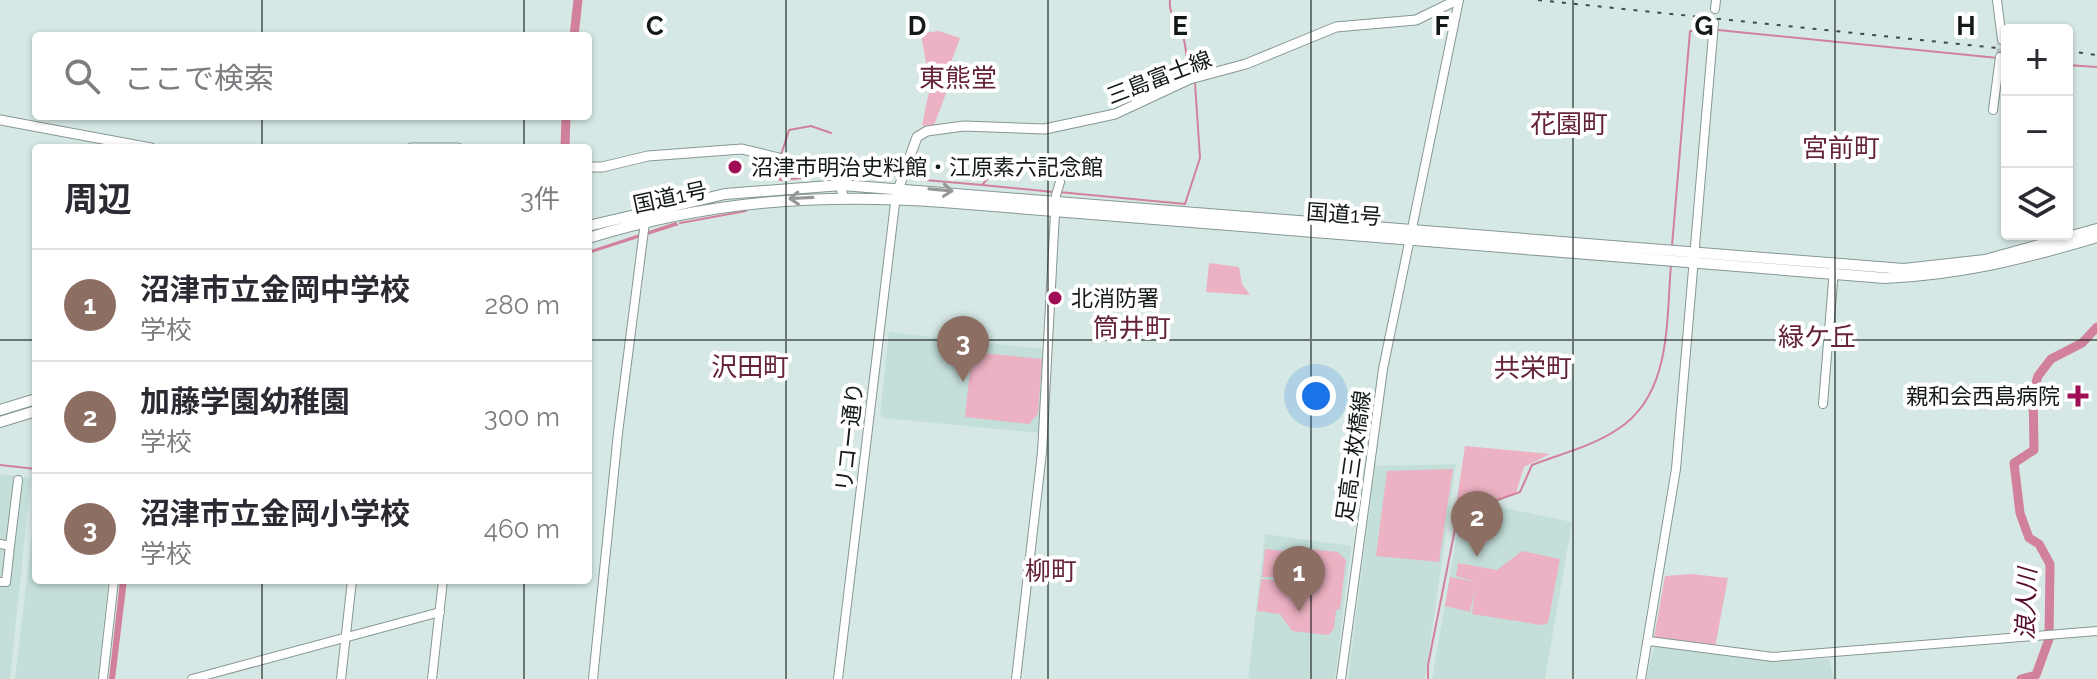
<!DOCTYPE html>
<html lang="ja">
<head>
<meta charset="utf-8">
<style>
	:root { --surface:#fff; --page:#f2f2f3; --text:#2b2b33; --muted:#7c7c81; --line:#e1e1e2; --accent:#9f0d55 }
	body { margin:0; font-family:Raleway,"Noto Sans JP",sans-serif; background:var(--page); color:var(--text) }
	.controls { position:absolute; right:24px; top:24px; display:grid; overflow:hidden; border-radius:8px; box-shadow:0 2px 6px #0004 }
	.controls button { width:72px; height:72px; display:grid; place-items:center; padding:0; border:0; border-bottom:2px solid var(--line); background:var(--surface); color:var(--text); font:40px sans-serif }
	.you { position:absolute; left:1316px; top:396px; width:28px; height:28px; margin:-20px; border:6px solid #fff; border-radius:50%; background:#1a73e8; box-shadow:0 0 0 12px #1a73e833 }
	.badge { display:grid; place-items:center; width:52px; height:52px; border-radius:50%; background:var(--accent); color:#fff; font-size:26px; font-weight:700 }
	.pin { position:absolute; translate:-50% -66px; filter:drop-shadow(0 2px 4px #0008) }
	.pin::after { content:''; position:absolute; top:42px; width:28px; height:24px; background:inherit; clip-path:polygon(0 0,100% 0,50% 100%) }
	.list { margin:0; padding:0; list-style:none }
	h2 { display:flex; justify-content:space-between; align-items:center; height:104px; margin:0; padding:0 32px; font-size:34px }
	h2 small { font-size:26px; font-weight:400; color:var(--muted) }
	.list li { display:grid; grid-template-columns:52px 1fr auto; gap:24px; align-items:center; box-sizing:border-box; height:112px; padding:0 32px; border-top:2px solid var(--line) }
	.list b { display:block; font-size:30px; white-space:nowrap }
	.list p { margin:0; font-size:26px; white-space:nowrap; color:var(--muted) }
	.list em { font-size:26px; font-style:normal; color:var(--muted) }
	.icon { flex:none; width:44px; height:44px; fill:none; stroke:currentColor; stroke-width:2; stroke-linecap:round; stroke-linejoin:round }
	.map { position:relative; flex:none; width:2097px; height:679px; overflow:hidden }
	.search { position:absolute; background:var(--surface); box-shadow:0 2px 6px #0004; left:32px; top:32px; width:560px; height:88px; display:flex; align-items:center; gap:20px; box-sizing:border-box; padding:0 28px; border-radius:8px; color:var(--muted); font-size:30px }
	.panel { position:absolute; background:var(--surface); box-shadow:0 2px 6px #0004; left:32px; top:144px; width:560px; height:440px; border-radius:8px }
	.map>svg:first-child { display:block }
	.built { fill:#c4dfda }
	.green { fill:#ecb1c2 }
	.water { fill:#d2819c }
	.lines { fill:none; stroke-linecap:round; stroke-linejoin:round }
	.stream { stroke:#d2819c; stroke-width:2 }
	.river { stroke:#d2819c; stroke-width:9 }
	.secondary-tunnel { stroke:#b9c9c6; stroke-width:8; stroke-dasharray:8 4; stroke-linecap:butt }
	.secondary-casing { stroke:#869794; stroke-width:10 }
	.primary-casing { stroke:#869794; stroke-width:11 }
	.highway-casing { stroke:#869794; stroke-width:12 }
	.secondary { stroke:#fff; stroke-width:8 }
	.primary { stroke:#fff; stroke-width:9 }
	.highway { stroke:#fff; stroke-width:10 }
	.rail { stroke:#414a48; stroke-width:2; stroke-dasharray:4 8; stroke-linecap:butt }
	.oneway { stroke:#959897 }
	.grid { fill:none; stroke:#131918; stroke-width:2; stroke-opacity:0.55 }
	.poi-dot { fill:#9f0d55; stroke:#fff; stroke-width:3 }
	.labels { text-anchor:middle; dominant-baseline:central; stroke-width:8; stroke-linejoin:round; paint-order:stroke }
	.street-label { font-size:22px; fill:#131918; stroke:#fff }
	.poi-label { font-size:22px; fill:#131918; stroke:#fff; text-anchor:start }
	.water-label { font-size:24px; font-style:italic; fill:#540a2c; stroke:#fff }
	.quarter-label { font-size:26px; fill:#66233d; stroke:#fff }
	.grid-label { font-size:26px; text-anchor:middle; font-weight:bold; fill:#131918; stroke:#fff; stroke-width:8; stroke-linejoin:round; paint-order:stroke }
</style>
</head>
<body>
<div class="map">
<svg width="2097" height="679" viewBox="0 0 2097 679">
	<rect width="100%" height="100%" fill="#d6e8e5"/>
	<path class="built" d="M889 332 1044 349 1039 433 883 418 880 415Z
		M1456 464 1425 679H1348L1375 466Z
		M0 474 31 478 10 679H0Z
		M36 501V580H108L98 679H15Z
		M1495 506 1572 522 1545 679H1432L1459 521 1466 514Z
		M1265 534 1351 546 1335 679H1248Z
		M1655 643 1769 661 1829 659 1834 679H1646Z"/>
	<path class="green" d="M939 31 960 38 947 73 951 80 933 128 922 125 930 87 921 33Z
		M1209 263 1239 267 1242 284 1250 295 1206 292Z
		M972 352 1042 359 1038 414 1029 424 965 417Z
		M1465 446 1550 454 1524 467 1516 493 1455 513Z
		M1453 469 1439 562 1376 556 1387 471Z
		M1297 548 1338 552 1346 560 1340 609 1336 610 1334 629 1328 635 1292 631 1280 614 1257 611 1261 579 1287 581 1291 578Z
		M1265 549 1293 552 1290 577H1262Z
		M1522 551 1560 559 1548 623 1541 625 1472 614 1475 589 1470 612 1445 606 1450 577 1477 582 1456 576 1458 563 1497 570Z
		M1691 574 1728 578 1715 647 1654 638 1665 576Z"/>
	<path class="water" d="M676 222 679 225 588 254V251Z
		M120 580H127L115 679H109Z"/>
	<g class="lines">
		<path class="stream" d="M1170 0C1168 16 1179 22 1183 36 1187 49 1185 59 1191 73
			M1718 30 1998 58
			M2067 65 2097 67
			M781 155 789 130 811 126 831 133
			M782 161 780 180 803 178
			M925 180 982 185 1006 158
			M982 185 1053 192
			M1059 192 1185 204 1200 158 1195 83
			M680 223 746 211
			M1672 246 1690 31H1711
			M0 465 36 469
			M1428 679V665L1458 514 1520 492 1532 465C1560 454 1593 446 1618 429 1672 394 1666 321 1671 265"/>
		<path class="river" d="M574 36 578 0
			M565 148 566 116
			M2021 679 2036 675 2049 639 2050 564 2039 544 2029 538 2020 513 2014 463 2034 450 2033 392 2038 376 2051 359 2082 343 2097 327"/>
		<path class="secondary-tunnel" d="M2000 57 2002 40"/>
		<g class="secondary-casing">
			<path id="secondary" d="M1997 0 2002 40
				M1715 9 1716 0
				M1993 110 2000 57
				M1823 404 1834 269
				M0 544 10 546 18 480
				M0 582H6L10 546
				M1649 641 1773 657 2097 631
				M103 679 114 580
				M192 679 440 612
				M341 679 352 580
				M432 679 443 580
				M593 679 618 433 645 222
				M838 679 896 195
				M1016 679 1042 452 1056 195 1060 182
				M1341 679 1383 369 1459 0
				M1641 679 1676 469 1714 23"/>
		</g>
		<g class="primary-casing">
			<path id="primary" d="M0 120 151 148
				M411 148H458
				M588 167H602L648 156 742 149 834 172 839 176 843 197
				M899 187 917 137 927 131 964 126 1045 129 1115 114 1190 79 1246 64 1336 27 1416 20 1457 0"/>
		</g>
		<g class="highway-casing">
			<path id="highway" d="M588 226 725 194 842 185 1904 269 1985 260 2097 229
				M588 238C709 201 817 193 943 202L1885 278C1962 274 2024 259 2097 237
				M0 410 36 399
				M0 422 36 411"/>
		</g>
		<use href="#secondary" class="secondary"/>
		<use href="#primary" class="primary"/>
		<use href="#highway" class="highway"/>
		<path class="rail" d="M1538 0 2007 49
			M2067 51 2097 55"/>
	</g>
	<defs><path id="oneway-shaft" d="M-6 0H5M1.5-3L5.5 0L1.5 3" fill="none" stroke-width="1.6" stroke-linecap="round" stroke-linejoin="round" transform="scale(2)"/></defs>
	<g class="oneway">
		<use href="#oneway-shaft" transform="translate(941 190) rotate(5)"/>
		<use href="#oneway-shaft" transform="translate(801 198) rotate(177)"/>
	</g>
	<path class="grid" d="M262 0V36M524 0V36M786 0V679M1048 0V679M1311 0V679M1573 0V679M1835 0V679M262 116V148M524 116V148M0 340H36M588 340H2097M262 580V679M524 580V679"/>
	<g class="poi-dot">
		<circle cx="735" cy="167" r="8"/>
		<circle cx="1055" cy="298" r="8"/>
		<path d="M2074 384h8v8h8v8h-8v8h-8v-8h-8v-8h8z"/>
	</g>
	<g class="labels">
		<g class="street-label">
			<text transform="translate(1159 77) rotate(-21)">三島富士線</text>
			<text transform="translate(670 197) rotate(-12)">国道1号</text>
			<text transform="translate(1344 214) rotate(4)">国道1号</text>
			<text transform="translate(849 437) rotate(-84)">リコー通り</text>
			<text transform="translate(1353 456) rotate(-82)">足高三枚橋線</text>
		</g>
		<g class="poi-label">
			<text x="751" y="167">沼津市明治史料館・江原素六記念館</text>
			<text x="1071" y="298">北消防署</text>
			<text x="2060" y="396" text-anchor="end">親和会西島病院</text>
		</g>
		<g class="water-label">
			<text transform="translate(2026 604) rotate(-88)">浪人川</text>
		</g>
		<g class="quarter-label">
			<text x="958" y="78">東熊堂</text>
			<text x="1569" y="124">花園町</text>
			<text x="1841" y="148">宮前町</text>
			<text x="1132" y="328">筒井町</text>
			<text x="1817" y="337">緑ケ丘</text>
			<text x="750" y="367">沢田町</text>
			<text x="1533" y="368">共栄町</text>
			<text x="1051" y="571">柳町</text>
		</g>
	</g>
	<g class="grid-label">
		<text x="655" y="35">C</text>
		<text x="917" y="35">D</text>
		<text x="1180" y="35">E</text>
		<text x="1442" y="35">F</text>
		<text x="1704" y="35">G</text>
		<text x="1966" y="35">H</text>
	</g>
</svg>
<div class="controls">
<button>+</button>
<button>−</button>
<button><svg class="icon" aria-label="layers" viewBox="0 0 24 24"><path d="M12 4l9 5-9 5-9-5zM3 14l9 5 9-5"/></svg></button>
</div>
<div class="you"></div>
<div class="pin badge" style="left:1299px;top:612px;background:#8d6e63">1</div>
<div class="pin badge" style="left:1477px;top:557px;background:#8d6e63">2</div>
<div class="pin badge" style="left:963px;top:382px;background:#8d6e63">3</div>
<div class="search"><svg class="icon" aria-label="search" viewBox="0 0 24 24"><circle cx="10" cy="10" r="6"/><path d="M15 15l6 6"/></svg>ここで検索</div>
<section class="panel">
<h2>周辺<small>3件</small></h2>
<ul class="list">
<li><span class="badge" style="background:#8d6e63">1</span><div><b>沼津市立金岡中学校</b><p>学校</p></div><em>280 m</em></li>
<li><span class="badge" style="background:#8d6e63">2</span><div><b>加藤学園幼稚園</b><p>学校</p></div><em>300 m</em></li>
<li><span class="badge" style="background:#8d6e63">3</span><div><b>沼津市立金岡小学校</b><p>学校</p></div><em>460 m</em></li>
</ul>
</section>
</div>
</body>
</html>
